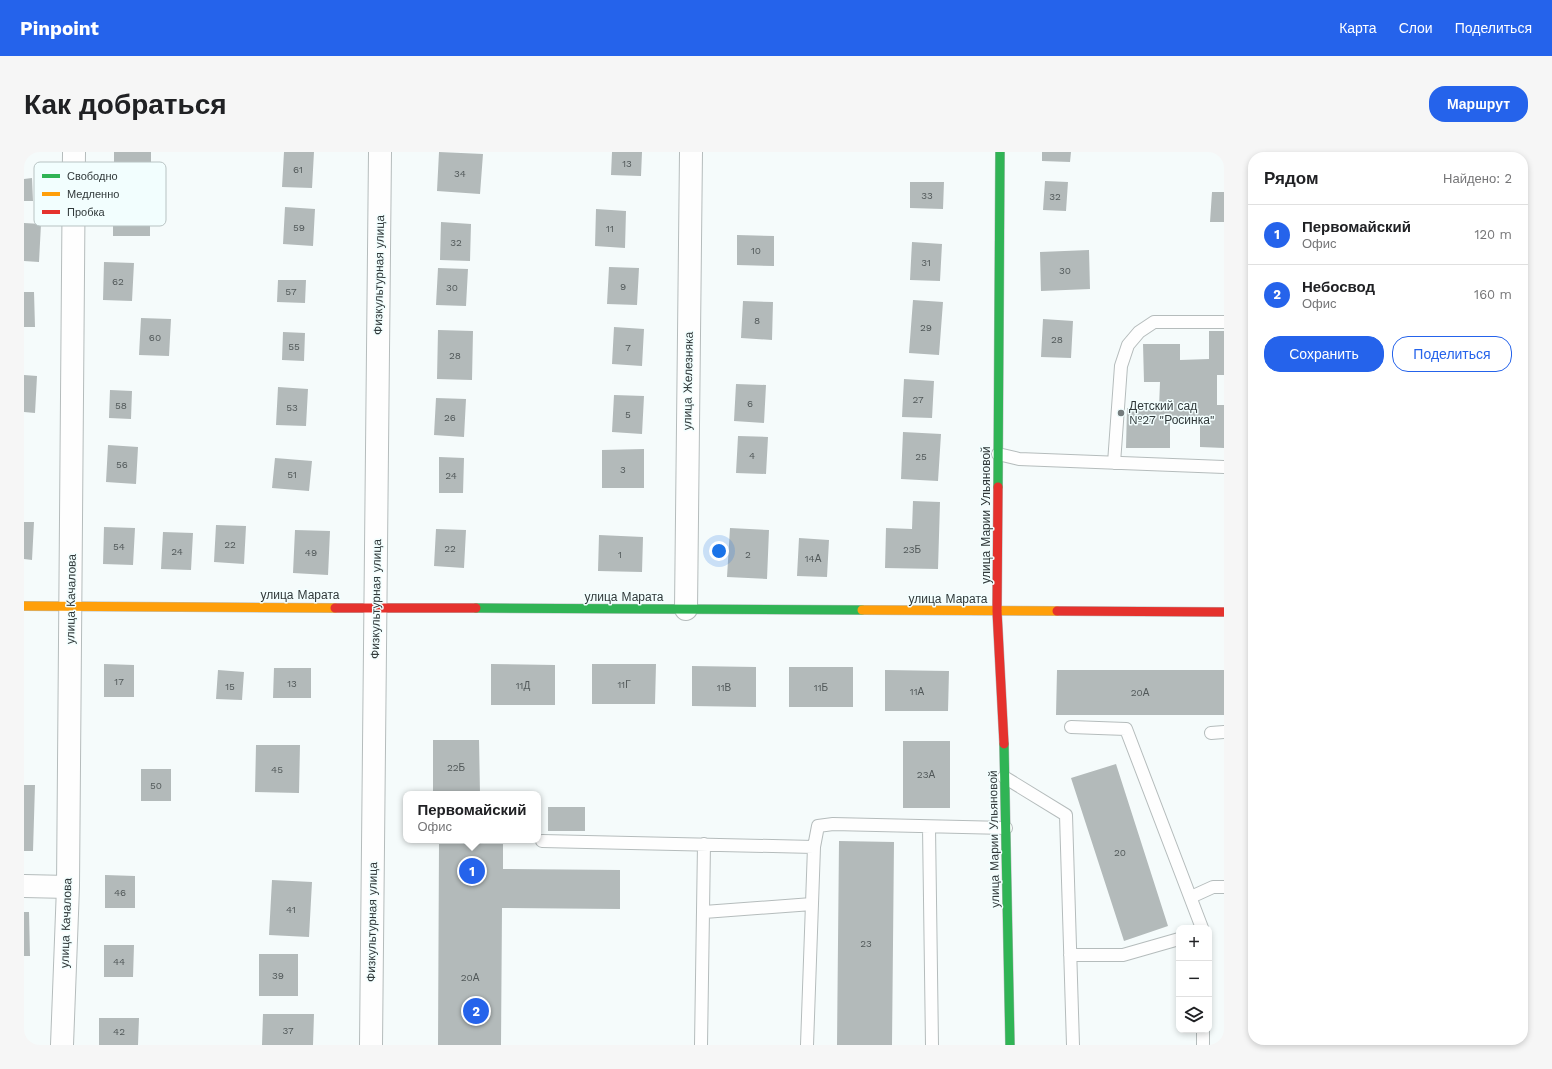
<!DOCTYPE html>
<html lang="ru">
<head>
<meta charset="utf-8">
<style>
	:root { --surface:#fff; --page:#f6f6f6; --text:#202124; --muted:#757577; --line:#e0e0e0; --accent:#2563eb }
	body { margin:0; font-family:"Work Sans",sans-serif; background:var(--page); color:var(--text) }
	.controls { position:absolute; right:12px; bottom:12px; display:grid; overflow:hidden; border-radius:8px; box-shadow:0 2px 6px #0003 }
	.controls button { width:36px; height:36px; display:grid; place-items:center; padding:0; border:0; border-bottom:1px solid var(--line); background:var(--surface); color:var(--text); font:20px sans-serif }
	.you { position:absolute; left:695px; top:399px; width:14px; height:14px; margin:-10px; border:3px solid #fff; border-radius:50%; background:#1a73e8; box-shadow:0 0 0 6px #1a73e833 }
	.badge { display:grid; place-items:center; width:26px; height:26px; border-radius:50%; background:var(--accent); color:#fff; font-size:13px; font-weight:700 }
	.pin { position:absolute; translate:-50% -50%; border:2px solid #fff; box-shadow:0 1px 4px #0006 }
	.popup { position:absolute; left:379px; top:639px; width:138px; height:52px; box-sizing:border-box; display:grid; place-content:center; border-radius:8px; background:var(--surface); filter:drop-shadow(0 1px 3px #0005); font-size:13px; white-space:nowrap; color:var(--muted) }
	.popup b { font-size:15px; color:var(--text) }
	.popup::after { content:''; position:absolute; left:50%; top:100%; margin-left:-8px; border:8px solid transparent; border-top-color:var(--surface) }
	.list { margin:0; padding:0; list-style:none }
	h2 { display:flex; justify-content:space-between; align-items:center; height:52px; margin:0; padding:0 16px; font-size:17px }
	h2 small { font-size:13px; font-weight:400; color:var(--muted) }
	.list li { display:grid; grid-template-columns:26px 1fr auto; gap:12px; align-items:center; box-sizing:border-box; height:60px; padding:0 16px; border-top:1px solid var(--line) }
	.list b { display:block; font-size:15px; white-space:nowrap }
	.list p { margin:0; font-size:13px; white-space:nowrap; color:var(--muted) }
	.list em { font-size:13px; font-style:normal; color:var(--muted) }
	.actions { display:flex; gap:8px; padding:12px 16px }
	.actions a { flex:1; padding:9px 0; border:1px solid var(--accent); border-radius:16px; text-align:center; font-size:14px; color:var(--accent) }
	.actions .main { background:var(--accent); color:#fff }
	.icon { flex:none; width:22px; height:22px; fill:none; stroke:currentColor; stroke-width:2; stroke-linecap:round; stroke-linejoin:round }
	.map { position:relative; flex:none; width:1200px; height:893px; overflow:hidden; border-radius:16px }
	header { display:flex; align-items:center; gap:24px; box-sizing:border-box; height:56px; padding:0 20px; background:var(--accent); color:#fff }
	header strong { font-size:19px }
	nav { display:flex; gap:22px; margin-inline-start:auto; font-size:14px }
	.intro { display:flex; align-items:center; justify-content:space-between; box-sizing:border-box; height:96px; padding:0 24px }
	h1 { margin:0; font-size:28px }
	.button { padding:10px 18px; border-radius:16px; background:var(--accent); color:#fff; font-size:14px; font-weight:700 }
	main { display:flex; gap:24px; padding:0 24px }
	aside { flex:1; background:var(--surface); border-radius:16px; box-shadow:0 2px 6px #0003 }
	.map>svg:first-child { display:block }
	.building { fill:#b3baba }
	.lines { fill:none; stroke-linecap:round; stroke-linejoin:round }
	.lane-casing { stroke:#b5bcbc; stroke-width:14 }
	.street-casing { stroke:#b5bcbc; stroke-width:24 }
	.fast-casing { stroke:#b5bcbc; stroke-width:10 }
	.slow-casing { stroke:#b5bcbc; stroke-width:10 }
	.jam-casing { stroke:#b5bcbc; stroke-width:10 }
	.lane { stroke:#fefefe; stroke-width:12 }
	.street { stroke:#fefefe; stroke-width:22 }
	.fast { stroke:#30b455; stroke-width:9 }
	.slow { stroke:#ff9f0a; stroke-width:9 }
	.jam { stroke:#e5322d; stroke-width:9 }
	.poi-dot { fill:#757c7d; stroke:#f2fefe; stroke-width:1.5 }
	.labels { text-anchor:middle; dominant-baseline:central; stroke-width:3; stroke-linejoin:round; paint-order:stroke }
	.number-label { font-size:10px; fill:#515859 }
	.street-label { font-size:12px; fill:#303839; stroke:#f2fefe }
	.poi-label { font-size:12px; fill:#303839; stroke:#f2fefe; text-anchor:start }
	.key { fill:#f2fefe; stroke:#b8c3c3; stroke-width:1 }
	.key-label { font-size:11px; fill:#303839 }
</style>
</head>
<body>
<header>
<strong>Pinpoint</strong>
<nav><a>Карта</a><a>Слои</a><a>Поделиться</a></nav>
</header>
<div class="intro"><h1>Как добраться</h1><a class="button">Маршрут</a></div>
<main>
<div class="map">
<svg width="1200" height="893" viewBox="0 0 1200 893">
	<rect width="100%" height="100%" fill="#f5fbfb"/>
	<path class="building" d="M90 0H127V20H90Z
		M260 0H290L288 36 258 35Z
		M415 0 459 2 456 42 413 39Z
		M588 0H618L617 24 587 23Z
		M1018 0H1047L1046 10 1018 9Z
		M8 26 9 49H0V27Z
		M1021 29 1044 30 1042 59 1019 58Z
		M886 30H920L919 57 886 56Z
		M1188 40H1200V70H1186Z
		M89 54H126V84H89Z
		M261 55 291 57 289 94 259 92Z
		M572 57 602 59 601 96 571 94Z
		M417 70 447 72 446 109 416 108Z
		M0 71 17 72 15 110 0 109Z
		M713 83 750 84V114L713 113Z
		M888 90 918 92 916 129 886 128Z
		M1065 98 1066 137 1017 139 1016 100Z
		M80 110 110 111 108 149 79 148Z
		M585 115 615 116 613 153 583 152Z
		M414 116 444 117 442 154 412 153Z
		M254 128H282L281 151 253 150Z
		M0 140H10L11 175H0Z
		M889 148 919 150 915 203 885 201Z
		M719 149 749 150 748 188 717 186Z
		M117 166 147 167 145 204 115 203Z
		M1019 167 1049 169 1047 206 1017 205Z
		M590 175 620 177 618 214 588 212Z
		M414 178 449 179 448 228 413 227Z
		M1185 179H1200V223H1193V253H1200V296L1176 295V271L1146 270V296H1102L1103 256H1135L1136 230H1120L1119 192H1156V208L1185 207Z
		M259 180 281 181 280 209 258 208Z
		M0 223 13 224 11 261 0 260Z
		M880 227 910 229 908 266 878 265Z
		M712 232 742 233 740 271 710 269Z
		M254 235 284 237 282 274 252 273Z
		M86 238 108 239 107 267 85 266Z
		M590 243 620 244 618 282 588 280Z
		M412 246 442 247 440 285 410 283Z
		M879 280 917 282 914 329 877 327Z
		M714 284 744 285 742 322 712 321Z
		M84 293 114 295 112 332 82 330Z
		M620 297V336H578V298Z
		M415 305 440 306 439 341H415Z
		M251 306 288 309 285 339 248 336Z
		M889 349 916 350 914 417 861 416 862 376 888 377Z
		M0 370H10L8 408 0 407Z
		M192 373 222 374 220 412 190 410Z
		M80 375 111 376 109 413 79 412Z
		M706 376 745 378 743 427 703 425Z
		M412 377 442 378 440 416 410 414Z
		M271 378 306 379 304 423 269 421Z
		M139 380 169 381 167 418 137 417Z
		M575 383 619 385 618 420 574 419Z
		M775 386 805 388 803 425 773 424Z
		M80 512 110 513V545H80Z
		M467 512 531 513V553H467Z
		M568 512H632L631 552H568Z
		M668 514 732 515V555L668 554Z
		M765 515H829V555H765Z
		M250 516H287V546H249Z
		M194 518 220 520 218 548 192 547Z
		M861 518 925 519 924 559H861Z
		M1033 518H1200V563H1032Z
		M409 588H455L456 642H409Z
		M879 589H926V656H879Z
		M232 593H276L275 641 231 640Z
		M1092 612 1144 774 1100 789 1047 626Z
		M117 617H147V649H117Z
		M0 633H11L9 699H0Z
		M524 655H561V679H524Z
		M815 689 870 690 868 893H813Z
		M415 692H479V717L596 718V757L478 756 477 893H414Z
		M81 723 111 724V756H81Z
		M248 728 288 730 285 785 245 783Z
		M0 760H5L6 804H0Z
		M80 793H110L109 825H80Z
		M235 802H274V844H235Z
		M239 862H290L289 893H238Z
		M75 866H115L114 893H75Z"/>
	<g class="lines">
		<g class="lane-casing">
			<path id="lane" d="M974 302 995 307 1200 315
				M1090 311 1097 214 1104 193 1115 180 1130 170H1200
				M1047 575 1102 577 1178 776
				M1187 581 1200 580
				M980 625 1042 663 1049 893
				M905 675 908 893
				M518 689 790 695
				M1167 745 1189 735H1200
				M680 760 788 752
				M1046 803H1099L1155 787
				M677 893 680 692
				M783 893 790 695 794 674 809 672 982 676
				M1179 893V878"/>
		</g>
		<g class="street-casing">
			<path id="street" d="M662 457 667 0
				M0 734 44 735
				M38 893 44 735 50 0
				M347 893 356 0"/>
		</g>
		<g class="fast-casing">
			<path id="fast" d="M974 335 976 0
				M452 456 838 458
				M980 592 986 893"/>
		</g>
		<g class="slow-casing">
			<path id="slow" d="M0 454 311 456
				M838 458 1033 459"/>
		</g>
		<g class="jam-casing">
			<path id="jam" d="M974 335 973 459 980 592
				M311 456H452
				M1033 459 1200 460"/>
		</g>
		<use href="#lane" class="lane"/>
		<use href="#street" class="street"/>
		<use href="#fast" class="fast"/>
		<use href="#slow" class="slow"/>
		<use href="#jam" class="jam"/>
	</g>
	<circle class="poi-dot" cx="1097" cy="261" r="4"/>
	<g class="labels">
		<g class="number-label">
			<text x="603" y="11">13</text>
			<text x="274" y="17">61</text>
			<text x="436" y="21">34</text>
			<text x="903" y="43">33</text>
			<text x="1031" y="44">32</text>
			<text x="275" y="75">59</text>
			<text x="586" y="76">11</text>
			<text x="432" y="90">32</text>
			<text x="732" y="98">10</text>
			<text x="902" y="110">31</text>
			<text x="1041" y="118">30</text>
			<text x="94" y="129">62</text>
			<text x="599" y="134">9</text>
			<text x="428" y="135">30</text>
			<text x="267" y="139">57</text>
			<text x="733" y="168">8</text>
			<text x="902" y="175">29</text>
			<text x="131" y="185">60</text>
			<text x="1033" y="187">28</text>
			<text x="270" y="194">55</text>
			<text x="604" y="195">7</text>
			<text x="431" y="203">28</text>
			<text x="894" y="247">27</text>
			<text x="726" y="251">6</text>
			<text x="97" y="253">58</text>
			<text x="268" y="255">53</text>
			<text x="604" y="262">5</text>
			<text x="426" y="265">26</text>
			<text x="728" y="303">4</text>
			<text x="897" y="304">25</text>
			<text x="98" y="312">56</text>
			<text x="599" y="317">3</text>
			<text x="268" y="322">51</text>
			<text x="427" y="323">24</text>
			<text x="206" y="392">22</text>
			<text x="95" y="394">54</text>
			<text x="426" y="396">22</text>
			<text x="888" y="397">23Б</text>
			<text x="153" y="399">24</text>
			<text x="287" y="400">49</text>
			<text x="596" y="402">1</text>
			<text x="724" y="402">2</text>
			<text x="789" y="406">14А</text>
			<text x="95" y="529">17</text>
			<text x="268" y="531">13</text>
			<text x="600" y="532">11Г</text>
			<text x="499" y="533">11Д</text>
			<text x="206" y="534">15</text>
			<text x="700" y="535">11В</text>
			<text x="797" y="535">11Б</text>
			<text x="893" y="539">11А</text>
			<text x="1116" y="540">20А</text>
			<text x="432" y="615">22Б</text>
			<text x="253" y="617">45</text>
			<text x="902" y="622">23А</text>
			<text x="132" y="633">50</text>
			<text x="1096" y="700">20</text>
			<text x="96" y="740">46</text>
			<text x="267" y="757">41</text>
			<text x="842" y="791">23</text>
			<text x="95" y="809">44</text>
			<text x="254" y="823">39</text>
			<text x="446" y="825">20А</text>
			<text x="264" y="878">37</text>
			<text x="95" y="879">42</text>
		</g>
		<g class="street-label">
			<text transform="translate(355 123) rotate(-89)">Физкультурная улица</text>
			<text transform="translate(664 229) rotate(-89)">улица Железняка</text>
			<text transform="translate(962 363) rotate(-90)">улица Марии Ульяновой</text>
			<text x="276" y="443">улица Марата</text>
			<text x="600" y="445">улица Марата</text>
			<text transform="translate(47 447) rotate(-89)">улица Качалова</text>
			<text transform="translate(352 447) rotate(-89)">Физкультурная улица</text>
			<text x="924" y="447">улица Марата</text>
			<text transform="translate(970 687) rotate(-91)">улица Марии Ульяновой</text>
			<text transform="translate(348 770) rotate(-89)">Физкультурная улица</text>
			<text transform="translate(42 771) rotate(-88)">улица Качалова</text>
		</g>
		<g class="poi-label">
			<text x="1105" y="254">Детский сад<tspan x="1105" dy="14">№27 "Росинка"</tspan></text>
		</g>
	</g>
	<rect x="10" y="10" width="132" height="64" rx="6" class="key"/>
	<rect x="18" y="22" width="18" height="4" fill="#30b455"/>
	<rect x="18" y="40" width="18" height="4" fill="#ff9f0a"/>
	<rect x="18" y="58" width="18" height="4" fill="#e5322d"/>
	<g class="key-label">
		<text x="43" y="28">Свободно</text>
		<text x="43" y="46">Медленно</text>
		<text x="43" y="64">Пробка</text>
	</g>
</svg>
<div class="controls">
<button>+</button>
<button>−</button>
<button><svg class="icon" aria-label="layers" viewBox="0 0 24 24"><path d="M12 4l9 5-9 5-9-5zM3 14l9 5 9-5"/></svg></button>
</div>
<div class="you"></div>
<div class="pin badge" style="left:448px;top:719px">1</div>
<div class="popup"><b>Первомайский</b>Офис</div>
<div class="pin badge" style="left:452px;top:859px">2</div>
</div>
<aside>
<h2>Рядом<small>Найдено: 2</small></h2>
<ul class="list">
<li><span class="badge">1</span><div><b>Первомайский</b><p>Офис</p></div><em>120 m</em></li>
<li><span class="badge">2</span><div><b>Небосвод</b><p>Офис</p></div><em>160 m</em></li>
</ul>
<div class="actions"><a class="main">Сохранить</a><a>Поделиться</a></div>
</aside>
</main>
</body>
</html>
